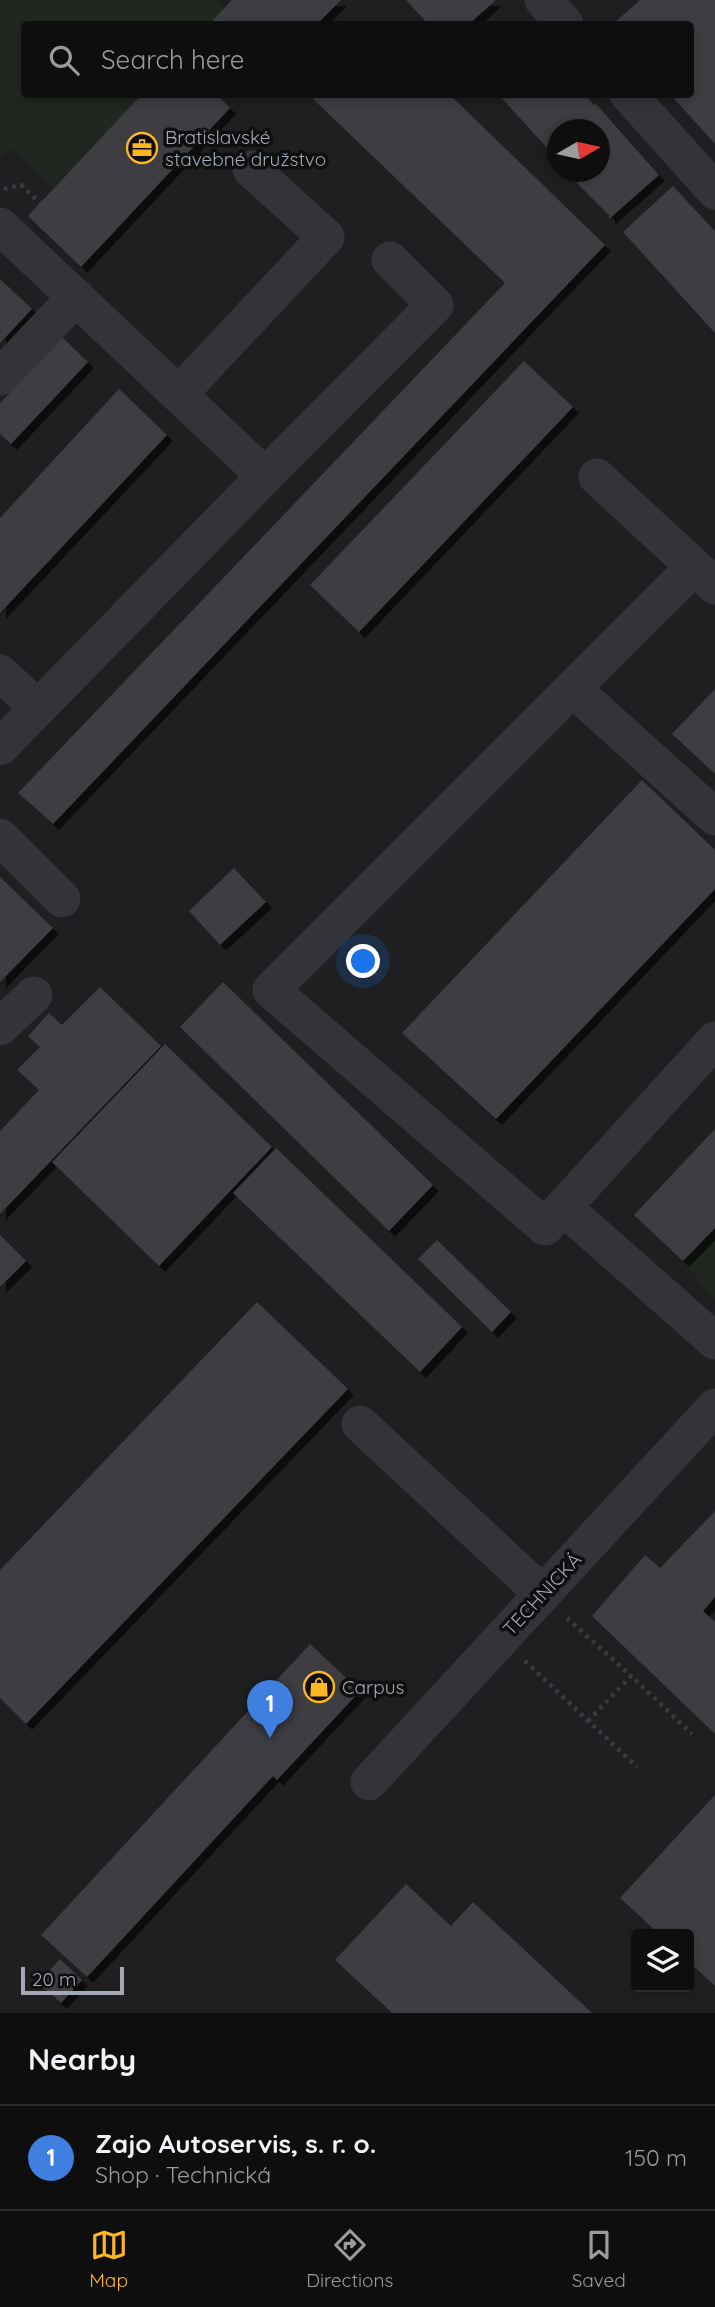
<!DOCTYPE html>
<html lang="en">
<head>
<meta charset="utf-8">
<style>
	:root { --surface:#0e0e0f; --page:#171718; --text:#f1f3f6; --muted:#9b9c9e; --line:#2e2e2f; --accent:#fdb722 }
	body { margin:0; font-family:Quicksand,sans-serif; background:var(--page); color:var(--text) }
	.controls { position:absolute; right:21px; bottom:21px; display:grid; overflow:hidden; border-radius:7px; box-shadow:0 4px 10px #0003 }
	.controls button { width:63px; height:63px; display:grid; place-items:center; padding:0; border:0; border-bottom:2px solid var(--line); background:var(--surface); color:var(--text); font:35px sans-serif }
	.compass { position:absolute; left:547px; top:119px; width:63px; height:63px; border-radius:50%; background:var(--surface); box-shadow:0 4px 10px #0003; rotate:81deg }
	.scale { position:absolute; left:21px; bottom:18px; width:103px; box-sizing:border-box; padding-left:7px; border:4px solid #a3a9b6; border-top:0; font-size:19px; line-height:24px; white-space:nowrap; color:#a3a9b6; -webkit-text-stroke:5px #0e0e0f; paint-order:stroke }
	.you { position:absolute; left:364px; top:962px; width:24px; height:24px; margin:-18px; border:5px solid #fff; border-radius:50%; background:#1a73e8; box-shadow:0 0 0 10px #1a73e833 }
	.badge { display:grid; place-items:center; width:46px; height:46px; border-radius:50%; background:var(--accent); color:#fff; font-size:23px; font-weight:700 }
	.pin { position:absolute; translate:-50% -58px; filter:drop-shadow(0 2px 4px #0008) }
	.pin::after { content:''; position:absolute; top:37px; width:24px; height:21px; background:inherit; clip-path:polygon(0 0,100% 0,50% 100%) }
	.list { margin:0; padding:0; list-style:none }
	h2 { display:flex; justify-content:space-between; align-items:center; height:91px; margin:0; padding:0 28px; font-size:30px }
	h2 small { font-size:23px; font-weight:400; color:var(--muted) }
	.list li { display:grid; grid-template-columns:46px 1fr auto; gap:21px; align-items:center; box-sizing:border-box; height:105px; padding:0 28px; border-top:2px solid var(--line) }
	.list b { display:block; font-size:26px; white-space:nowrap }
	.list p { margin:0; font-size:23px; white-space:nowrap; color:var(--muted) }
	.list em { font-size:23px; font-style:normal; color:var(--muted) }
	.icon { flex:none; width:38px; height:38px; fill:none; stroke:currentColor; stroke-width:2; stroke-linecap:round; stroke-linejoin:round }
	.map { position:relative; flex:none; width:715px; height:2013px; overflow:hidden }
	.search { position:absolute; background:var(--surface); box-shadow:0 4px 10px #0003; left:21px; right:21px; top:21px; height:77px; display:flex; align-items:center; gap:18px; box-sizing:border-box; padding:0 24px; border-radius:7px; color:var(--muted); font-size:26px }
	.sheet { height:196px; background:var(--surface) }
	nav { display:flex; justify-content:space-around; align-items:center; box-sizing:border-box; height:98px; border-top:2px solid var(--line); background:var(--surface); font-size:19px; color:var(--muted) }
	nav a { display:grid; justify-items:center; gap:4px }
	nav .on { color:var(--accent) }
	.map>svg:first-child { display:block }
	.built { fill:#1f1e21; fill-rule:evenodd }
	.green { fill:#1f2720 }
	.building { fill:#3c3d42; filter:url(#shadow) }
	.lines { fill:none; stroke-linecap:round; stroke-linejoin:round }
	.path { stroke:#393b41; stroke-width:4.5; stroke-dasharray:3.5 5; stroke-linecap:butt }
	.minor { stroke:#33343a; stroke-width:37 }
	.labels { text-anchor:middle; dominant-baseline:central; stroke-width:7; stroke-linejoin:round; paint-order:stroke }
	.poi-label { font-size:19px; fill:#a3a9b6; stroke:#0e0e0f; text-anchor:start }
	.street-label { font-size:19px; fill:#a3a9b6; stroke:#0e0e0f }
</style>
</head>
<body>
<div class="map">
<svg width="715" height="2013" viewBox="0 0 715 2013">
	<defs>
		<filter id="shadow"><feDropShadow dx="6" dy="6" stdDeviation="0" flood-color="#0009"/></filter>
	</defs>
	<rect width="100%" height="100%" fill="#131314"/>
	<path class="built" d="M0 0H715V2013H0ZM24 24H690V94H24ZM558 130H600V172H558ZM636 1934H689V1987H636Z"/>
	<path class="green" d="M0 0H217L224 8 209 24H24V94L142 95 53 188 11 147 0 157Z
		M715 1228V1300L683 1261Z"/>
	<path class="building" d="M232 0H341L317 24H209Z
		M406 0H496L469 24H428Z
		M640 0H715V144L670 94H690V24H613Z
		M142 94H216L230 108 81 267 28 216Z
		M317 94H449L605 245 53 824 18 793 505 283 313 99Z
		M498 94H584L594 105 596 104 659 175 609 219V215L566 172H600V130H557V159L549 150 548 151 547 148Z
		M673 186 715 231V333L623 232Z
		M0 279 32 309 0 343Z
		M62 337 88 362 11 444 0 434V403Z
		M524 361 573 407 359 632 310 585Z
		M119 389 167 435 0 613V518Z
		M715 689V774L672 734Z
		M642 780 715 850V889L496 1119 402 1033Z
		M234 868 266 902 220 945 189 911Z
		M0 877 53 928 0 982Z
		M223 982 433 1185 389 1231 180 1027Z
		M100 987 161 1046 0 1214V1131L39 1090 17 1070 40 1047 28 1036 49 1013 62 1025Z
		M165 1044 272 1147 159 1266 52 1162Z
		M715 1129V1228L683 1261 634 1215Z
		M276 1148 462 1327 420 1372 233 1193Z
		M0 1235 26 1261 0 1287Z
		M437 1240 511 1312 492 1332 418 1259Z
		M257 1302 348 1389 26 1724 0 1698V1570Z
		M715 1511V1597L703 1611 715 1622V1734L592 1616 645 1555 660 1568Z
		M310 1644 360 1691 277 1780 273 1776 87 1977 41 1935Z
		M715 1795V1986L689 1962V1934H659L620 1898Z
		M406 1884 451 1926 473 1902 592 2013H392L335 1960Z
		M60 1959 82 1980 61 2003 38 1983Z"/>
	<g class="lines">
		<path class="path" d="M4 189 21 185 40 203
			M567 1618 631 1676
			M525 1661 637 1767
			M588 1721 631 1676 692 1734"/>
		<path class="minor" d="M543 0 565 24
			M628 94 715 191
			M0 226 265 476 0 747
			M0 377 76 297
			M179 394 326 237 251 169
			M265 476 435 305 390 260
			M597 477 715 586
			M694 567 271 990 545 1227 715 1040
			M0 673 38 708
			M573 689 715 817
			M0 837 62 899
			M0 1027 34 995
			M563 1207 715 1341
			M360 1424 543 1594
			M369 1782 715 1407"/>
	</g>
	<defs>
		<g id="office-ring" transform="scale(1.575)"><circle r="9.5" fill="#0e0e0f" stroke="#fdb722" stroke-width="1.5"/><path d="M-6-3h4V-5.5h4V-3h4V5H-6ZM-1-4.5V-3h2v-1.5ZM-6 0V1H6V0Z" fill="#fdb722"/></g>
		<g id="shop-ring" transform="scale(1.575)"><circle r="9.5" fill="#0e0e0f" stroke="#fdb722" stroke-width="1.5"/><path d="M-5-2.5h2.3a2.7 3.5 0 0 1 5.4 0H5L5.5 6h-11ZM-1.5-2.5h3a1.5 2.3 0 0 0-3 0Z" fill="#fdb722"/></g>
	</defs>
	<g fill-rule="evenodd">
		<use href="#office-ring" x="142" y="148"/>
		<use href="#shop-ring" x="319" y="1687"/>
	</g>
	<g class="labels">
		<g class="poi-label">
			<text x="165" y="137">Bratislavské<tspan x="165" dy="22">stavebné družstvo</tspan></text>
			<text x="342" y="1687">Carpus</text>
		</g>
		<g class="street-label">
			<text transform="translate(542 1594) rotate(-47)">TECHNICKÁ</text>
		</g>
	</g>
</svg>
<div class="controls">
<button><svg class="icon" aria-label="layers" viewBox="0 0 24 24"><path d="M12 4l9 5-9 5-9-5zM3 14l9 5 9-5"/></svg></button>
</div>
<svg class="compass" viewBox="-18 -18 36 36"><path d="M0-13l5 13h-10z" fill="#e53935"/><path d="M0 13l5-13h-10z" fill="#9b9c9e"/></svg>
<div class="scale">20 m</div>
<div class="you"></div>
<div class="pin badge" style="left:270px;top:1738px;background:#3f7fe0">1</div>
<div class="search"><svg class="icon" aria-label="search" viewBox="0 0 24 24"><circle cx="10" cy="10" r="6"/><path d="M15 15l6 6"/></svg>Search here</div>
</div>
<section class="sheet">
<h2>Nearby<small></small></h2>
<ul class="list">
<li><span class="badge" style="background:#3f7fe0">1</span><div><b>Zajo Autoservis, s. r. o.</b><p>Shop · Technická</p></div><em>150 m</em></li>
</ul>
</section>
<nav>
<a class="on"><svg class="icon" aria-label="map" viewBox="0 0 24 24"><path d="M3 6l6-2 6 2 6-2v14l-6 2-6-2-6 2zM9 4v14M15 6v14"/></svg>Map</a>
<a><svg class="icon" aria-label="directions" viewBox="0 0 24 24"><path d="M12 3l9 9-9 9-9-9zM9 14v-3h6M13 9l2 2-2 2"/></svg>Directions</a>
<a><svg class="icon" aria-label="saved" viewBox="0 0 24 24"><path d="M7 4h10v16l-5-4-5 4z"/></svg>Saved</a>
</nav>
</body>
</html>
